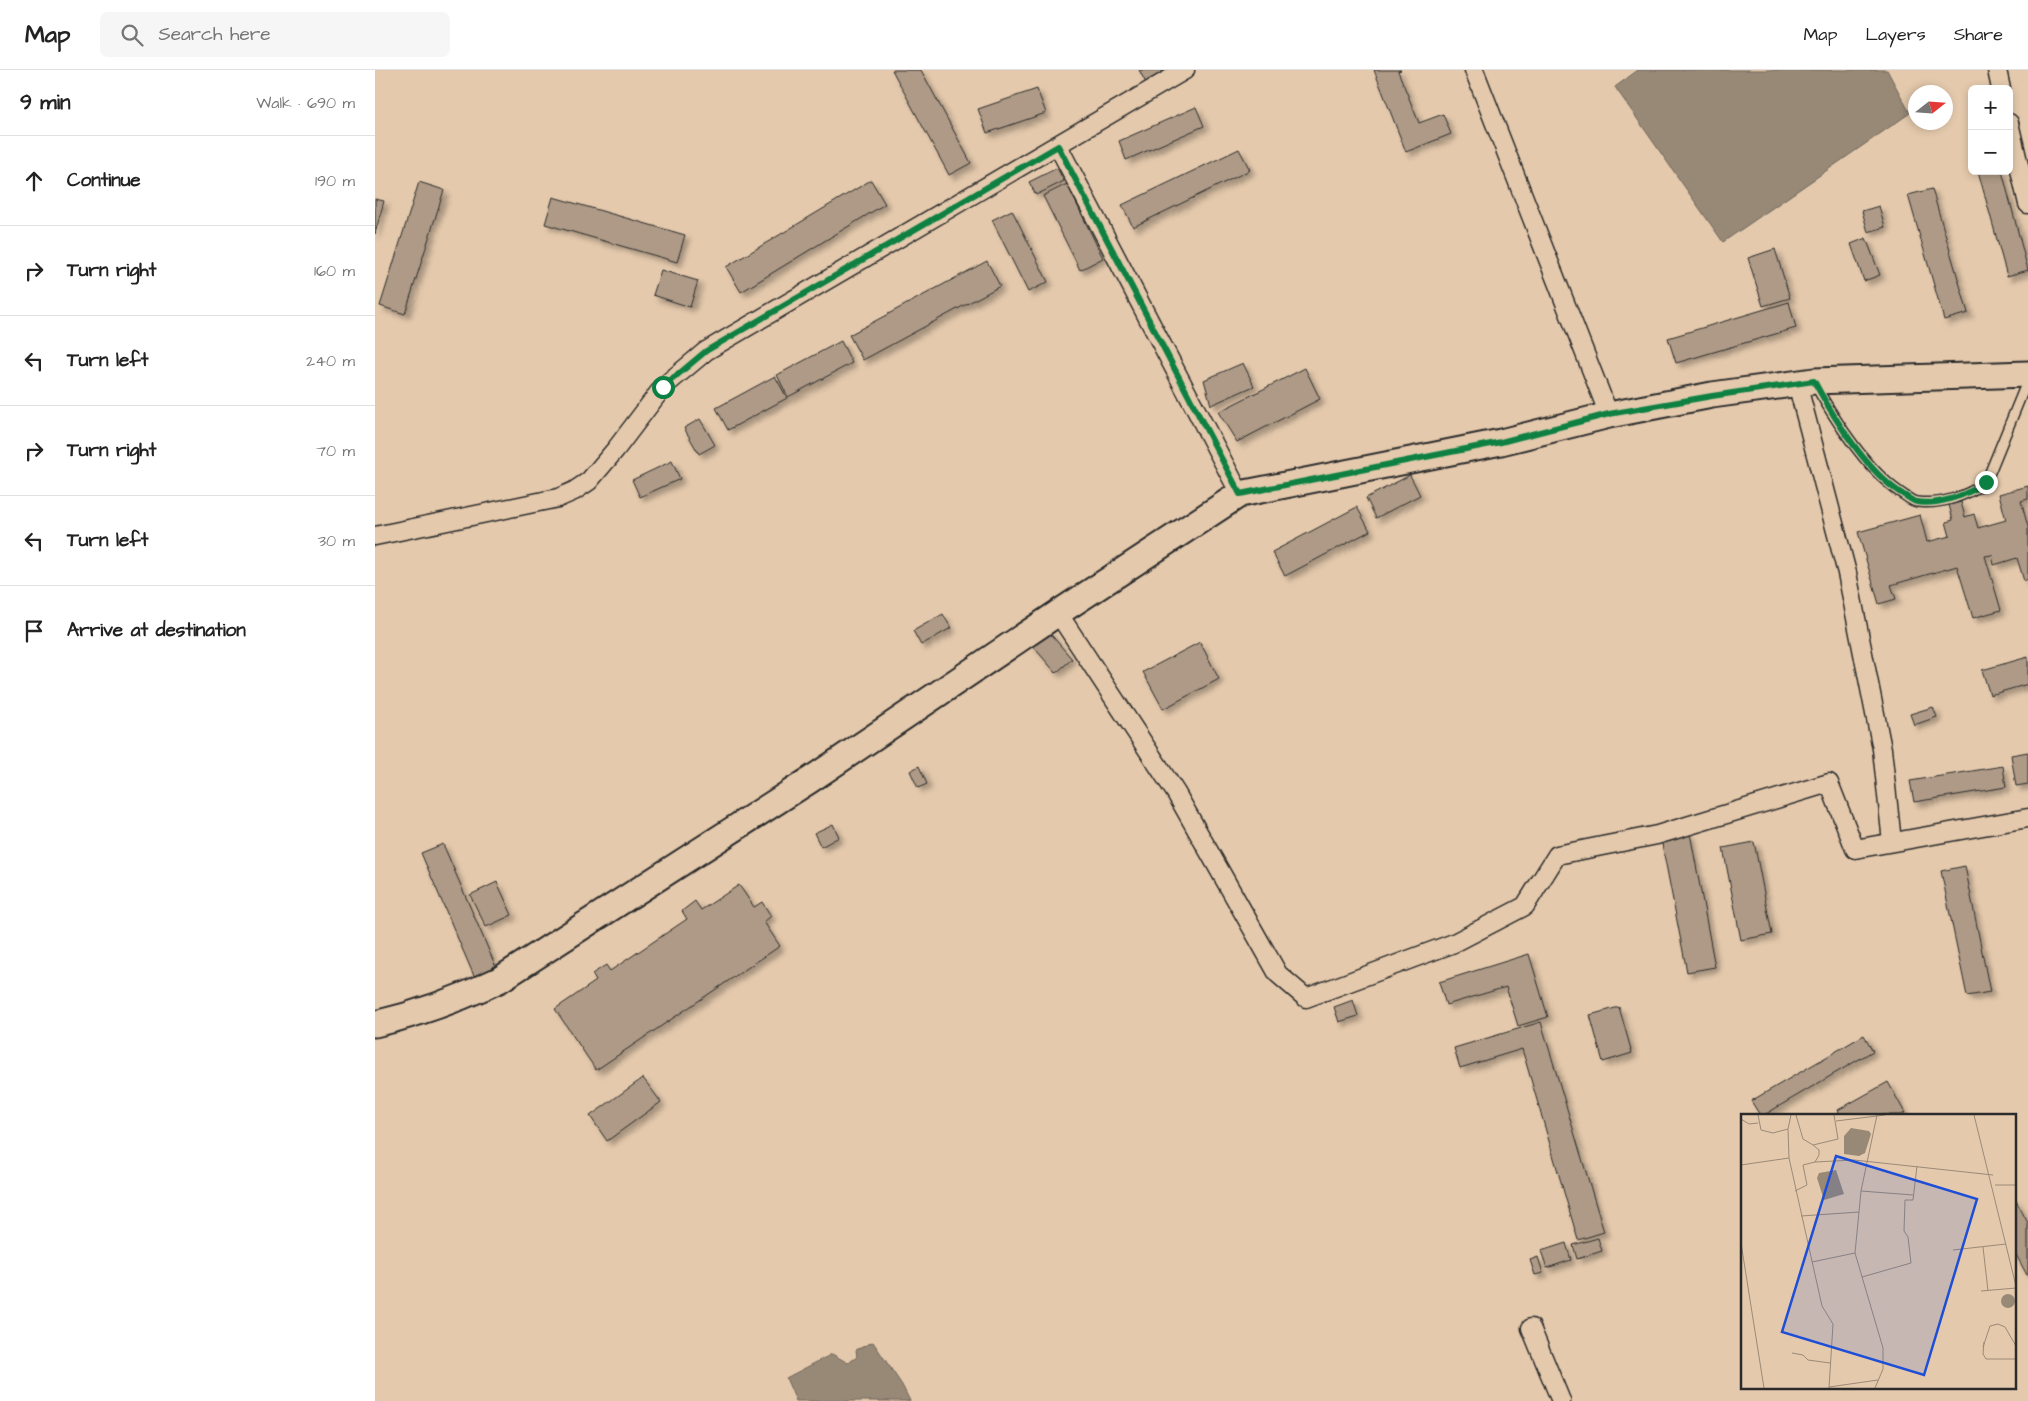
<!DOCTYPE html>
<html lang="en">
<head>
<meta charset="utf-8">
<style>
	:root { --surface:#fff; --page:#f6f6f6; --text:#222; --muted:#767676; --line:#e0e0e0 }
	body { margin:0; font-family:"Architects Daughter",sans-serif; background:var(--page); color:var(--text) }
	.controls { position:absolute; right:15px; top:15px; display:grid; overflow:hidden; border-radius:8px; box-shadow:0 2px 8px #0003 }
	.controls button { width:45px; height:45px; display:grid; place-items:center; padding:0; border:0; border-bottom:1px solid var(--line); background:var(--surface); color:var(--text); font:25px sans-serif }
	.compass { position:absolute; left:1533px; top:15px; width:45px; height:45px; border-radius:50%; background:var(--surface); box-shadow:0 2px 8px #0003; rotate:73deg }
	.stop { position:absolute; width:15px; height:15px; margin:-11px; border:4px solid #0b8043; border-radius:50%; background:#fff }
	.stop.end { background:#0b8043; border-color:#fff; box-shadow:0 1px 5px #0008 }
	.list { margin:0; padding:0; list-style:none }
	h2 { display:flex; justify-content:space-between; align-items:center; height:65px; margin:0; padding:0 20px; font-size:21px }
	h2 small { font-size:16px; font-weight:400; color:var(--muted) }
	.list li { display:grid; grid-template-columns:32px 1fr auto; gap:15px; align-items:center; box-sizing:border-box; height:90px; padding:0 20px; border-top:1px solid var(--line) }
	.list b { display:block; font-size:19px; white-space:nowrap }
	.list em { font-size:16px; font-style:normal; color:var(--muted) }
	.icon { flex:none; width:28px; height:28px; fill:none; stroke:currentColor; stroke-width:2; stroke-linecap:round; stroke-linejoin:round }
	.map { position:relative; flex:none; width:1653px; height:1331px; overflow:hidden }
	header { display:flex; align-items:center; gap:30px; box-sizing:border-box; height:70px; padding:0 25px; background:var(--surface); border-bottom:1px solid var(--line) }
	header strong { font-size:24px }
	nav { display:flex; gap:28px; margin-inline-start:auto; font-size:18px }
	.search { width:350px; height:45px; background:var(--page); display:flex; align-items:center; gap:12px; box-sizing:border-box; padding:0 18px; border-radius:8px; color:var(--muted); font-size:19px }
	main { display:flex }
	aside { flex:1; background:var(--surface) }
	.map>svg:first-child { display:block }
	.water { fill:#988977; stroke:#6c6359 }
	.building { fill:#ae9a86; stroke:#2b2b2b; filter:url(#shadow) }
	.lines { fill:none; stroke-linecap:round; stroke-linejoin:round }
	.lane-casing { stroke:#2b2b2b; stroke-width:12 }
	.street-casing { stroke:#2b2b2b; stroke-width:21 }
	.secondary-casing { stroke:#2b2b2b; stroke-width:29 }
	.lane { stroke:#e4c9ac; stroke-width:9 }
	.street { stroke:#e4c9ac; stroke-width:18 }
	.secondary { stroke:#e4c9ac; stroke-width:25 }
	.route { stroke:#0b8043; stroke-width:6 }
	.inset-road { fill:none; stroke:#9a8a78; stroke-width:1 }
	.view { fill:#1d4ed8; fill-opacity:0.15; stroke:#1d4ed8; stroke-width:2.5 }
	.inset-edge { fill:none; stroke:#2b2b2b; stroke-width:2.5 }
</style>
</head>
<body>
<header>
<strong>Map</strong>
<div class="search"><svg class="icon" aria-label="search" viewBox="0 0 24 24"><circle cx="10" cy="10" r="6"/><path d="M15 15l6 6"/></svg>Search here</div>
<nav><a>Map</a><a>Layers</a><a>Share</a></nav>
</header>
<main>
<aside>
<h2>9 min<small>Walk · 690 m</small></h2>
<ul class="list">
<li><svg class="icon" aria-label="ahead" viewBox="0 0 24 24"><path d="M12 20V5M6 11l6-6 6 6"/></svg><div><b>Continue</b></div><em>190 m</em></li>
<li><svg class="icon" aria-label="right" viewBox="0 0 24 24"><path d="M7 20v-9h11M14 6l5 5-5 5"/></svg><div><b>Turn right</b></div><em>160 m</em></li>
<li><svg class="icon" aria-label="left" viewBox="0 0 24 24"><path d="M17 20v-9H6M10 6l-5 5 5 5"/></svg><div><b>Turn left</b></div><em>240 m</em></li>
<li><svg class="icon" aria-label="right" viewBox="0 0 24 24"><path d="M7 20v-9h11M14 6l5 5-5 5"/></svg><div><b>Turn right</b></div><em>70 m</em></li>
<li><svg class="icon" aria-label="left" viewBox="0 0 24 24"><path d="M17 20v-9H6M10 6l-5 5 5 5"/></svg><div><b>Turn left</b></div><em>30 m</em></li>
<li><svg class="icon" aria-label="arrive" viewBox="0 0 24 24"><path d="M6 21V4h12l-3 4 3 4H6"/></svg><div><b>Arrive at destination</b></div></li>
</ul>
</aside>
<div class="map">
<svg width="1653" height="1331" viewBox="0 0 1653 1331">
	<defs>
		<filter id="shadow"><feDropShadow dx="4.5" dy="4.5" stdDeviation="2.5" flood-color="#0004"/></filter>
	</defs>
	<rect width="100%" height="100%" fill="#e4c9ac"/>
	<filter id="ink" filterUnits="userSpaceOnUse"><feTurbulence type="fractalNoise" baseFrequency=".02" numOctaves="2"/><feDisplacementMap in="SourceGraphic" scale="10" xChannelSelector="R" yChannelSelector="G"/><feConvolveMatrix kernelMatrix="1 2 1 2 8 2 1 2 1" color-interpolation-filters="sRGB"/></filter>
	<g filter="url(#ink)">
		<path class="water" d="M1263 0H1512L1535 43 1348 172 1240 17Z
			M498 1272 527 1315 535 1331H421L411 1308 457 1284 473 1293 482 1287 481 1280Z"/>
		<path class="building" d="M517 0H546L596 93 574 105Z
			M764 0H794L771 13Z
			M999 0H1026L1023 1 1044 53 1068 44 1076 64 1031 82Z
			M662 19 671 43 612 63 603 39Z
			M821 37 829 56 751 90 744 71Z
			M864 79 875 100 758 157 747 135Z
			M682 98 689 111 661 125 654 112Z
			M1603 101H1627L1653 200 1632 206Z
			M496 110 510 134 366 222 351 197Z
			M44 112 69 120 30 244 5 236Z
			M692 114 728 188 705 200 668 126Z
			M1557 119 1593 243 1569 250 1533 125Z
			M178 127 310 165 302 192 170 154Z
			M0 129 9 131 0 164Z
			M1504 136 1510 157 1493 162 1487 141Z
			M637 140 673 212 653 222 617 150Z
			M1491 168 1505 205 1489 211 1476 174Z
			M1400 179 1415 228 1388 236 1373 188Z
			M612 191 625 216 488 290 474 265Z
			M286 200 323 211 315 237 278 225Z
			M1414 232 1421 258 1301 293 1293 268Z
			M466 271 477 293 413 327 402 305Z
			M868 293 879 316 836 335 829 310Z
			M930 298 945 329 862 372 843 342Z
			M400 306 412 328 353 360 341 338Z
			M325 349 340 375 324 384 309 358Z
			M297 391 305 409 265 427 257 410Z
			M1035 405 1045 425 1001 448 991 428Z
			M1653 416V429L1646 431 1653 457V509L1649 511 1642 488 1619 495 1617 485 1610 486 1626 540 1598 548 1582 496 1516 515 1521 529 1504 534 1483 462 1545 445 1552 472 1575 466 1571 452 1578 450 1574 435 1586 432 1590 447 1599 444 1603 458 1631 450 1624 424Z
			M982 437 995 461 910 506 897 482Z
			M568 544 576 558 546 575 538 561Z
			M672 560 697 589 681 603 656 574Z
			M825 572 844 609 788 639 768 602Z
			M1653 587V614L1615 625 1607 600Z
			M1558 637 1562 647 1539 655 1535 644Z
			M1653 682V714L1641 716 1636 685Z
			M544 696 552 714 543 718 535 701Z
			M1628 696 1631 717 1539 732 1535 711Z
			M458 754 464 767 446 777 439 763Z
			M1315 763 1340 897 1312 902 1286 769Z
			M1379 772 1397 864 1366 870 1348 778Z
			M68 774 121 897 99 906 46 783Z
			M1590 796 1615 922 1592 926 1566 801Z
			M122 812 137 845 111 857 95 825Z
			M364 815 379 837 387 832 396 846 389 852 405 876 221 1000 180 939 221 911 217 904 231 895 235 901 312 849 307 841 320 831 326 840Z
			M1154 884 1173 947 1143 956 1131 917 1071 935 1064 912Z
			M978 930 983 946 964 952 959 937Z
			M1244 937 1257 983 1228 992 1215 945Z
			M1166 952 1229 1162 1203 1170 1147 979 1085 998 1079 978Z
			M1489 965 1498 981 1389 1045H1385L1376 1031Z
			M268 1008 286 1032 232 1071 215 1046Z
			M1513 1012 1530 1043 1526 1045H1465L1463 1040Z
			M1639 1127 1653 1153V1207L1639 1181Z
			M1223 1168 1227 1181 1202 1189 1198 1175Z
			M1191 1173 1196 1190 1172 1198 1166 1181Z
			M1163 1187 1168 1203 1160 1205 1155 1190Z"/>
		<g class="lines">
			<g class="lane-casing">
				<path id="lane" d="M1439 313C1460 350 1493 403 1529 425 1533 428 1538 432 1543 432 1566 435 1592 426 1611 412L1653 309"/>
			</g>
			<g class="street-casing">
				<path id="street" d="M1099 0 1234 345
					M1622 0 1626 19
					M1634 53 1653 134
					M683 76 865 424
					M1422 313 1472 503 1507 679 1517 772
					M0 466 183 428 199 421 214 411 241 379 288 317 331 281 810 0
					M683 543 801 723 903 904 931 928 1079 873 1150 836 1182 785 1282 765 1454 713 1480 779 1653 748
					M1156 1258 1186 1331"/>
			</g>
			<g class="secondary-casing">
				<path id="secondary" d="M0 954C43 944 84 929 124 910L435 710 683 543 865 424 1126 372 1234 345 1337 325 1439 311 1653 304"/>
			</g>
			<use href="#lane" class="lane"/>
			<use href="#street" class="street"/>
			<use href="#secondary" class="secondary"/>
		</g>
	</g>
	<g class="lines" filter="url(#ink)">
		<path class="route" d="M288 317 331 281 683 76 865 424 1126 372 1234 344 1337 326 1439 311C1459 348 1492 403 1529 425 1533 427 1538 432 1542 432 1564 436 1594 424 1611 412"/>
	</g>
	<g transform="translate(1366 1044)">
		<rect width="275" height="275" fill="#e4c9ac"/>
		<path d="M110 14 128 17 130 20 124 39 118 42 103 40V22ZM95 56 103 80 83 86 76 64 78 59ZM260 187a7 7 0 1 1 14 0a7 7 0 1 1-14 0Z" fill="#988977"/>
		<path class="inset-road" d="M17 1 20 16 32 19 47 15M55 1 62 25 72 31 97 25 93 1M233 1 275 172M0 5 8 10 17 9M95 7 144 1M48 44 81 192 92 210 88 274M74 48 113 46 252 61M0 51 48 44 47 15 50 1M254 71H275M54 77 66 71 62 51 74 48 78 41V36L72 31M120 77 172 81M60 102 118 98M0 129 23 274M242 133 247 177M212 136 265 130M71 148 114 139M121 163 170 149 167 123 163 117 164 86H172L176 52M240 177 275 174M243 228 242 240 245 245H275M242 233 249 212 257 210 264 213 275 232M51 239 62 241 67 246 89 249M88 273 137 266M134 274 142 255V234L114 139 120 77 136 1"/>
		<path class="view" d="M95 42 236 85 183 261 41 218Z"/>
		<rect width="275" height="275" class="inset-edge"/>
	</g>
</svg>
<div class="controls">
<button>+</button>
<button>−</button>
</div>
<svg class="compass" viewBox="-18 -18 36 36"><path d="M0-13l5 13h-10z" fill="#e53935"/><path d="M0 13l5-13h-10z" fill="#767676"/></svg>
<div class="stop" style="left:288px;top:317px"></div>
<div class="stop end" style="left:1611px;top:412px"></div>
</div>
</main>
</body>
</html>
